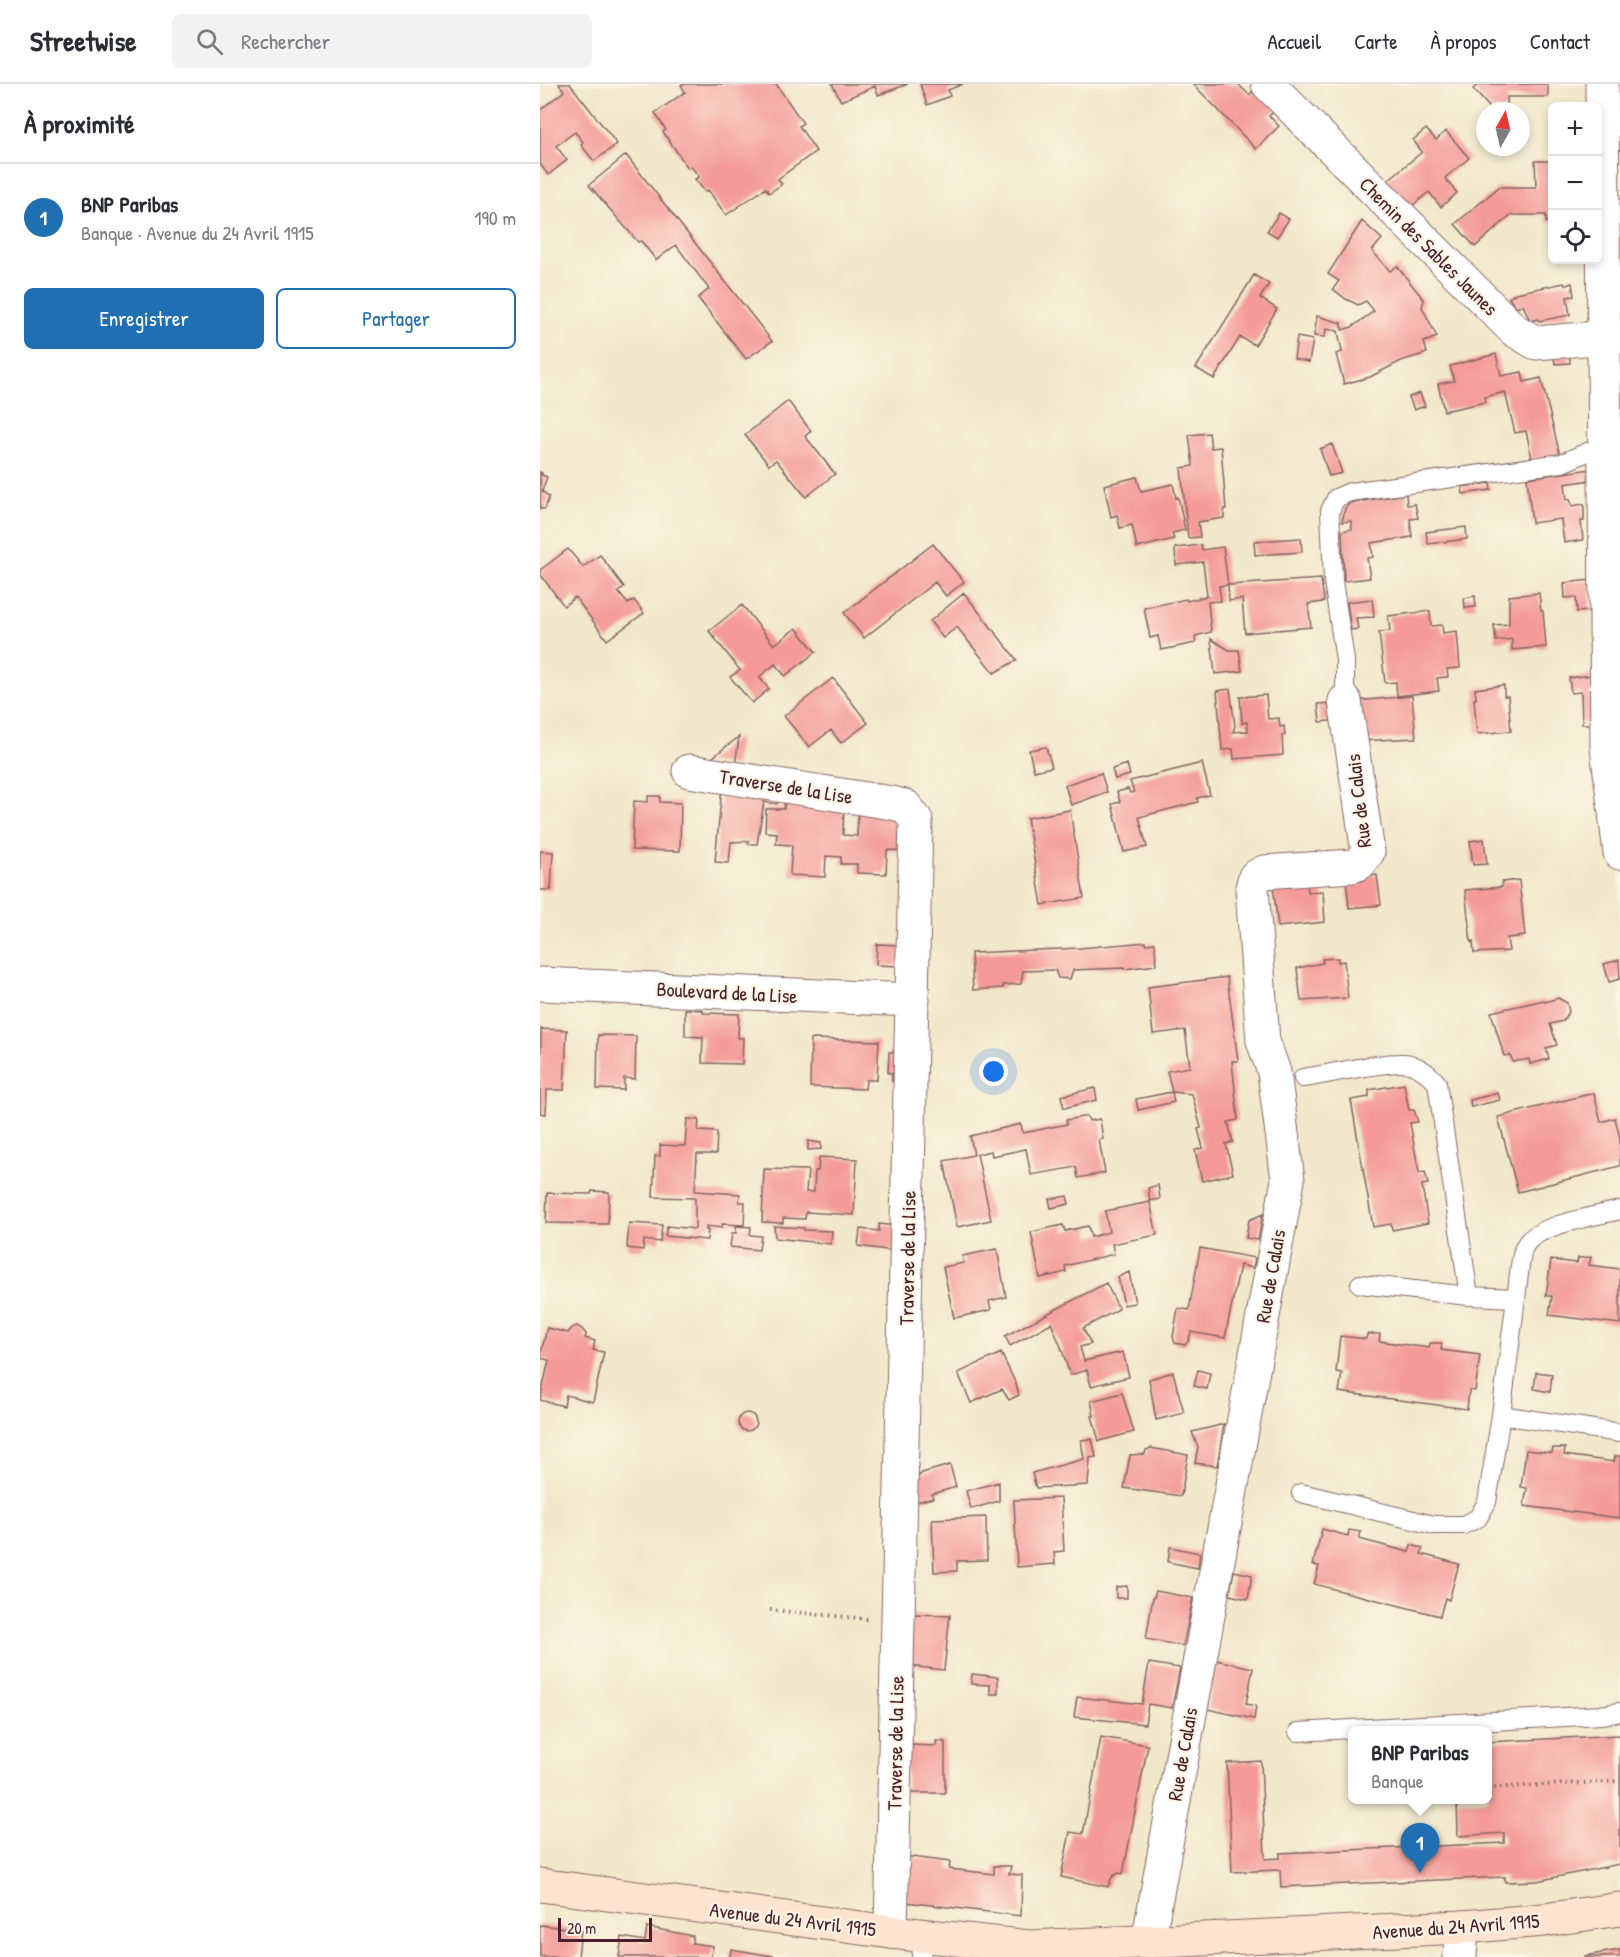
<!DOCTYPE html>
<html lang="fr">
<head>
<meta charset="utf-8">
<style>
	:root { --surface:#fff; --page:#f2f2f3; --text:#2b2b33; --muted:#7c7c81; --line:#e1e1e2; --accent:#1f6fb2 }
	body { margin:0; font-family:"Patrick Hand",sans-serif; background:var(--page); color:var(--text) }
	.controls { position:absolute; right:18px; top:18px; display:grid; overflow:hidden; border-radius:9px; box-shadow:0 3px 9px #0003 }
	.controls button { width:54px; height:54px; display:grid; place-items:center; padding:0; border:0; border-bottom:2px solid var(--line); background:var(--surface); color:var(--text); font:30px sans-serif }
	.compass { position:absolute; left:936px; top:18px; width:54px; height:54px; border-radius:50%; background:var(--surface); box-shadow:0 3px 9px #0003; rotate:8deg }
	.scale { position:absolute; left:18px; bottom:15px; width:94px; box-sizing:border-box; padding-left:6px; border:3px solid #4a1f2b; border-top:0; font-size:16px; line-height:21px; white-space:nowrap; color:#4a1f2b; -webkit-text-stroke:4px #fcf5e5; paint-order:stroke }
	.you { position:absolute; left:454px; top:988px; width:21px; height:21px; margin:-15px; border:4px solid #fff; border-radius:50%; background:#1a73e8; box-shadow:0 0 0 9px #1a73e833 }
	.badge { display:grid; place-items:center; width:39px; height:39px; border-radius:50%; background:var(--accent); color:#fff; font-size:20px; font-weight:700 }
	.pin { position:absolute; translate:-50% -50px; filter:drop-shadow(0 2px 3px #0008) }
	.pin::after { content:''; position:absolute; top:32px; width:21px; height:18px; background:inherit; clip-path:polygon(0 0,100% 0,50% 100%) }
	.popup { position:absolute; left:808px; top:1642px; width:144px; height:78px; box-sizing:border-box; display:grid; place-content:center; border-radius:9px; background:var(--surface); filter:drop-shadow(0 2px 4px #0005); font-size:20px; white-space:nowrap; color:var(--muted) }
	.popup b { font-size:22px; color:var(--text) }
	.popup::after { content:''; position:absolute; left:50%; top:100%; margin-left:-12px; border:12px solid transparent; border-top-color:var(--surface) }
	.list { margin:0; padding:0; list-style:none }
	h2 { display:flex; justify-content:space-between; align-items:center; height:78px; margin:0; padding:0 24px; font-size:26px }
	h2 small { font-size:20px; font-weight:400; color:var(--muted) }
	.list li { display:grid; grid-template-columns:39px 1fr auto; gap:18px; align-items:center; box-sizing:border-box; height:108px; padding:0 24px; border-top:2px solid var(--line) }
	.list b { display:block; font-size:22px; white-space:nowrap }
	.list p { margin:0; font-size:20px; white-space:nowrap; color:var(--muted) }
	.list em { font-size:20px; font-style:normal; color:var(--muted) }
	.actions { display:flex; gap:12px; padding:18px 24px }
	.actions a { flex:1; padding:14px 0; border:2px solid var(--accent); border-radius:9px; text-align:center; font-size:21px; color:var(--accent) }
	.actions .main { background:var(--accent); color:#fff }
	.icon { flex:none; width:33px; height:33px; fill:none; stroke:currentColor; stroke-width:2; stroke-linecap:round; stroke-linejoin:round }
	.map { position:relative; flex:none; width:1080px; height:1873px; overflow:hidden }
	header { display:flex; align-items:center; gap:36px; box-sizing:border-box; height:84px; padding:0 30px; background:var(--surface); border-bottom:2px solid var(--line) }
	header strong { font-size:28px }
	nav { display:flex; gap:33px; margin-inline-start:auto; font-size:21px }
	.search { width:420px; height:54px; background:var(--page); display:flex; align-items:center; gap:15px; box-sizing:border-box; padding:0 21px; border-radius:9px; color:var(--muted); font-size:22px }
	main { display:flex }
	aside { flex:1; background:var(--surface) }
	.map>svg:first-child { display:block }
	.building { fill:#f49b99 }
	.lines { fill:none; stroke-linecap:round; stroke-linejoin:round }
	.service-casing { stroke:#846563; stroke-width:20 }
	.minor-casing { stroke:#846563; stroke-width:35 }
	.tertiary-casing { stroke:#846563; stroke-width:35 }
	.secondary-casing { stroke:#846563; stroke-width:35 }
	.path { stroke:#846563; stroke-width:4; stroke-dasharray:1.5 4.5; stroke-linecap:butt }
	.service { stroke:#fff; stroke-width:18 }
	.minor { stroke:#fff; stroke-width:33 }
	.tertiary { stroke:#fff; stroke-width:33 }
	.secondary { stroke:#fde4d0; stroke-width:33 }
	.labels { text-anchor:middle; dominant-baseline:central; stroke-width:4.5; stroke-linejoin:round; paint-order:stroke }
	.street-label { font-size:20px; fill:#4a1f2b; stroke:#fcf5e5 }
</style>
</head>
<body>
<header>
<strong>Streetwise</strong>
<div class="search"><svg class="icon" aria-label="search" viewBox="0 0 24 24"><circle cx="10" cy="10" r="6"/><path d="M15 15l6 6"/></svg>Rechercher</div>
<nav><a>Accueil</a><a>Carte</a><a>À propos</a><a>Contact</a></nav>
</header>
<main>
<aside>
<h2>À proximité<small></small></h2>
<ul class="list">
<li><span class="badge">1</span><div><b>BNP Paribas</b><p>Banque · Avenue du 24 Avril 1915</p></div><em>190 m</em></li>
</ul>
<div class="actions"><a class="main">Enregistrer</a><a>Partager</a></div>
</aside>
<div class="map">
<svg width="1080" height="1873" viewBox="0 0 1080 1873">
	<rect width="100%" height="100%" fill="#fcf5e5"/>
	<filter id="ink" filterUnits="userSpaceOnUse"><feTurbulence type="fractalNoise" baseFrequency=".0167" numOctaves="2"/><feDisplacementMap in="SourceGraphic" scale="12" xChannelSelector="R" yChannelSelector="G"/><feConvolveMatrix kernelMatrix="1 2 1 2 8 2 1 2 1" color-interpolation-filters="sRGB"/></filter>
	<filter id="wash" filterUnits="userSpaceOnUse"><feTurbulence type="fractalNoise" baseFrequency=".008" numOctaves="4" result="noise"/><feDisplacementMap in="SourceGraphic" scale="24" xChannelSelector="R" yChannelSelector="G"/><feGaussianBlur stdDeviation="1.35" result="paint"/><feColorMatrix in="noise" values="0 0 0 0 0 0 0 0 0 0 0 0 0 0 0 0 0 1.4 0 .05"/><feComposite in="paint" operator="in"/></filter>
	<g filter="url(#wash)">
		<rect width="100%" height="100%" fill="#f1e7ca"/>
		<g id="blocks">
			<path class="building" d="M19 0H30L77 60 54 77 41 61 43 58 35 48 16 62 27 76 8 91 0 80V26L24 7Z
				M143 0H236L263 39 259 42 276 67 238 95 242 100 229 109 226 104 186 131 168 106 165 108 155 95 159 93 151 82 148 84 123 48 126 46 115 29 145 8 141 1Z
				M292 0H368L338 11 335 2 301 17Z
				M380 0H423L408 6 410 12 387 21Z
				M653 0H698L709 11 719 1 740 22 729 32 739 42 716 65Z
				M939 0H1008V13H967V25H951L933 5Z
				M886 45 896 56 906 47 929 74 905 94 917 109 901 123 889 108 867 126 842 101 882 68 873 56Z
				M86 71 232 257 206 275 158 214 169 205 136 161 116 176 101 157 98 158 49 101Z
				M995 77H1012V138H1006V131H971L935 163 915 140 959 103H996Z
				M739 129 749 135 737 153 727 147Z
				M822 137 842 155 832 167 850 187 857 182 884 216 882 223 897 253 884 258 887 269 861 277 830 293 804 300 796 270 802 268 798 247 786 245 785 253 774 252 777 232 802 239V246L812 243 834 227 826 217 818 221 806 215 793 205 799 197 788 190Z
				M714 191 729 200 720 214 737 225 715 261 700 253 674 295 656 284Z
				M1024 199 1025 201 1032 199 1034 212 1027 213 1030 231 999 237 998 235 990 237 983 221 976 224 969 214 976 209Z
				M757 253 773 256 769 278 754 275Z
				M1029 263 1030 279 1015 280 1013 264Z
				M956 270 961 292 982 288 984 298 1001 294 1020 371 992 375 986 347 975 349 965 308 945 313 946 318 904 327 898 300 914 297 910 282Z
				M880 309 885 322 874 326 869 313Z
				M248 317 271 347 265 352 295 390 266 413 236 376 229 381 205 351Z
				M669 349 671 364 681 363 686 425H684V434L658 438 660 453 648 454 641 384 653 382 649 351Z
				M792 360 802 389 789 392 780 365Z
				M1051 385V396L1025 400 1027 416 1030 415 1032 422 1044 420V437H1041L1043 456 1024 459 1021 435 992 439 987 394Z
				M0 388 2 389V391L7 393 2 407 9 413 5 425H0Z
				M597 393 601 407 633 400 636 414 638 413 645 446 632 449 634 455 597 464 592 441 580 444 577 431 571 433 564 401Z
				M950 399 951 406 923 410 922 403Z
				M866 410 867 421 875 420 878 434 870 435 872 453 831 459 833 473 827 474 830 494 804 497 802 447 812 445 811 437 802 438 805 424 810 419Z
				M926 443 927 455 888 460 886 448Z
				M761 454 762 468 715 471 714 457Z
				M393 460 424 498 406 512 395 498 324 554 304 529Z
				M661 461 662 466 683 463 688 501 679 502 681 517 668 518 671 548 655 552 656 559 621 566 618 552 610 554 604 524 646 515 647 517 667 512 663 478 636 481 635 464Z
				M28 465 43 483 60 471 84 503 78 508 88 520 94 516 104 529 67 556 35 513 24 522 0 490V486Z
				M781 495 784 518 768 520 771 543 705 549 702 515 689 517 688 501Z
				M1051 496 1050 527 1037 528 1036 513 1025 514 1024 499Z
				M424 509 477 576 454 589 417 543 403 554 390 537Z
				M999 509 1001 527H1003L1006 563 972 566V555L956 557 954 541 969 540V512Z
				M935 512 936 523 925 524 924 514Z
				M832 515 834 533 816 534 818 545 811 546 807 518Z
				M202 521 234 561 256 544 276 568 245 592 235 580 219 593 229 605 212 619 190 593 200 586 169 547Z
				M890 527 891 542 902 541 903 549 917 547 920 584 907 585 908 593 897 594 899 607 857 612 856 598 845 599 839 548 850 547 848 532Z
				M671 555 689 566H699L702 587 675 590Z
				M1051 591V640H1042L1041 608 1031 609 1029 594Z
				M293 594 328 639 301 659 291 646 269 663 244 632Z
				M964 601V612H968L971 647 937 650 934 615H936L935 605Z
				M690 605 695 642 693 648 708 647 707 638 702 639 700 613 726 611 728 635 739 634 740 643 744 642 745 651H742L743 671 694 675 693 665 682 666 677 607Z
				M872 612 876 654 819 657 815 617Z
				M794 619 798 636 780 638 778 620Z
				M199 653 195 682 167 678 188 661Z
				M506 663 512 683 494 687 489 666Z
				M662 679 670 711 657 714 658 718 599 733 607 763 584 768 572 720 580 718 577 708 588 705 590 709 594 708 590 697Z
				M587 680 590 691 575 695 572 685Z
				M561 689 567 708 531 721 525 701Z
				M182 703 238 712 237 720 224 718 217 760H208L209 757 191 758 189 779 175 778Z
				M108 712H120V718L141 719 140 767 92 766 94 717 108 718Z
				M245 712 304 721 303 751 317 752 318 724 360 732 364 767 347 766 346 790 317 789V780H301V773L286 772 285 793 250 791 252 761 236 760 237 749 225 748 226 725H244Z
				M530 726 544 814 502 821 487 734Z
				M944 755 947 780 933 781 930 757Z
				M0 767 13 768 11 806H0Z
				M837 791 841 821 809 824 806 794Z
				M979 796 985 852 967 854 969 867 934 869 933 857 931 858 925 806 962 803V798Z
				M767 797 768 808 783 807 785 838 738 843 733 801Z
				M606 858V860L615 859 616 881 584 885V884L533 886 530 895 518 894 515 886 483 887 481 900 463 901V904L433 906 431 869 540 864Z
				M337 860 360 861 359 882 336 881Z
				M798 874V878L804 877 808 914 761 917 757 884 783 879 782 875Z
				M1079 876 1080 895 1069 898 1064 880Z
				M687 893 698 977H692L698 1036 688 1038 693 1058 686 1060 693 1090 662 1097 655 1066 663 1064 658 1045 661 1044 652 1010 632 1008 627 987 650 983 645 946 613 950 608 903Z
				M1018 914 1027 919 1029 928 1023 937 1010 940 1017 961 1006 964 1009 975 990 980 989 975 973 978 970 971 964 972 951 928 1004 916 1005 918Z
				M145 925 163 926V929L199 930 198 954H203L202 980 162 979 163 953 145 952Z
				M1 945 27 946 24 1006H7L6 1030 0 1029Z
				M58 951 96 952 95 995 84 994V1006L57 1005Z
				M271 955 339 957 337 996H326L325 1005 270 1003Z
				M349 968H358L357 997H352V989H348Z
				M864 1000 869 1026H874L878 1038 870 1039 879 1089 885 1088 888 1100 882 1101 888 1139 852 1146 851 1140 833 1143 811 1016 829 1013V1006Z
				M555 1004 557 1016 524 1024 521 1012Z
				M632 1008 634 1018 598 1026 596 1015Z
				M958 1009 960 1016 931 1023 930 1016Z
				M1054 1009 1061 1038 1075 1034 1080 1054V1082L978 1108 958 1033Z
				M547 1032 549 1037 560 1035 563 1055 559 1056 565 1089 538 1094 536 1083 491 1091 486 1065 452 1072 451 1067 437 1070 451 1136 417 1143 404 1077 434 1071 430 1052 481 1040 483 1049 527 1040 526 1036Z
				M147 1035 159 1036 158 1047 177 1048 176 1070H157L155 1107 200 1110 199 1118H205L204 1141 182 1140V1144L166 1142V1146H168L167 1156 125 1152 127 1142 155 1145V1114L113 1113 115 1072H120V1061L145 1062Z
				M268 1057 281 1059V1065L268 1066Z
				M279 1073 317 1075 314 1131 266 1128 265 1135 243 1134V1139L222 1138 224 1085 268 1086 266 1108H274L275 1087H278Z
				M618 1101 620 1115 610 1117 608 1104Z
				M52 1107 69 1108 68 1140 6 1139 7 1109 51 1110Z
				M527 1112 529 1120 511 1124 509 1115Z
				M610 1118 617 1151 572 1160 574 1170 525 1182 526 1188 500 1194 491 1148 523 1141 525 1147 548 1142 551 1153 569 1148 565 1127Z
				M723 1130 718 1156 706 1154 709 1136Z
				M89 1139 122 1141 120 1158 104 1156 103 1166 87 1164Z
				M339 1140 355 1142 354 1167 318 1162 320 1145 339 1147Z
				M196 1142 211 1143 210 1151 221 1152 219 1166 190 1163 192 1149H196Z
				M234 1142 264 1144V1146L292 1147 291 1160 235 1154Z
				M660 1164 715 1174 713 1184 700 1181 685 1254 651 1248 649 1256 645 1261 635 1259 633 1253 638 1224 649 1226Z
				M457 1165 466 1213 449 1217 451 1226 414 1234 403 1183 424 1179 422 1172Z
				M1051 1173 1049 1181 1080 1185V1240L1009 1231 1012 1212H1006L1011 1176 1037 1179 1038 1174Z
				M589 1188 595 1219 584 1221 578 1193Z
				M566 1199 579 1225 543 1244 551 1260 540 1263 544 1277 583 1268 589 1293 551 1302 547 1286 530 1291 521 1263 511 1239 470 1262 465 1252Z
				M37 1242 42 1245 46 1250 45 1254 55 1257 53 1266 64 1268 53 1318 26 1311 24 1322 0 1316 9 1276 0 1274 7 1244 28 1249 32 1244Z
				M827 1250H840L839 1257 889 1264 890 1259H902L901 1266 940 1271 935 1307 929 1306 927 1325 799 1308 802 1289 796 1288 800 1252 826 1255Z
				M461 1269 476 1300 479 1311 469 1316 462 1305 431 1319 418 1289Z
				M658 1286 670 1289 667 1305 654 1302Z
				M633 1288 644 1329 616 1336 609 1295Z
				M996 1288 1012 1290 1010 1308 994 1305Z
				M582 1309 594 1348 559 1357 552 1332H554L551 1317Z
				M198 1338a9 9 0 1 1 18 0a9 9 0 1 1-18 0Z
				M684 1340 677 1382 655 1379 658 1363 652 1348Z
				M552 1355 556 1373 550 1374 548 1401 496 1404 492 1389 544 1375 541 1356Z
				M611 1364 648 1371 641 1412 584 1404 590 1371 605 1370 606 1366Z
				M1013 1364H1025L1024 1371 1074 1378 1075 1372H1080V1434L984 1422 987 1404 981 1403 986 1366 1012 1369Z
				M410 1381 416 1403 392 1410 393 1414 372 1419 373 1398 382 1389Z
				M459 1398V1417L431 1425 426 1407Z
				M521 1414 524 1467 514 1468 515 1480 477 1483 474 1416Z
				M446 1433 447 1476 417 1477V1487L394 1488 392 1435Z
				M782 1445 808 1452 809 1446 821 1448 819 1455 869 1468 871 1461 883 1464 881 1470 919 1480 909 1516 905 1514 900 1532 774 1500 779 1482 773 1481Z
				M630 1463 660 1469 658 1484 628 1478Z
				M694 1487 712 1491 708 1515 689 1511Z
				M587 1502V1514H576V1503Z
				M616 1507 653 1514 643 1562 606 1555 613 1513H614Z
				M371 1530 410 1531 404 1586 369 1582Z
				M676 1576 713 1584 706 1620 716 1622 714 1635 667 1625Z
				M609 1579 640 1584 632 1624 608 1620 605 1640 534 1633 537 1613 602 1620Z
				M432 1590 458 1593V1610H450V1601L431 1600Z
				M1080 1651V1780L997 1797 965 1798V1793L741 1803 740 1786 692 1788 687 1679 721 1677 725 1775 740 1774V1769L964 1759V1749L918 1752 917 1716H948V1658Z
				M561 1653 608 1661 583 1790 579 1789 573 1792 570 1797 568 1803 521 1793 530 1748 543 1750Z
				M396 1657 405 1658V1709H366L367 1661 396 1662Z
				M364 1772 410 1778 409 1785 454 1790V1782H471L469 1790 482 1791 481 1832 366 1818Z
				M0 1841 41 1846 38 1873H0Z
				M107 1843 153 1852 152 1859 173 1862 171 1873H79L82 1853 105 1857Z
				M191 1865 233 1872V1873H190Z
				M1080 1866V1873H1045V1872Z"/>
		</g>
	</g>
	<g filter="url(#ink)">
		<use href="#blocks" fill-opacity="0" stroke="#846563" stroke-width="1.5"/>
		<g class="lines">
			<g class="service-casing">
				<path id="service" d="M805 617V576L793 497 790 427 796 414 810 408 1022 379 1064 361
					M763 994C785 991 853 975 870 980 882 984 889 990 897 999L929 1212 976 1214 961 1331 1080 1349
					M820 1200 929 1212
					M976 1214C978 1203 980 1167 986 1160 999 1140 1057 1132 1080 1126
					M761 1409 894 1441H923L938 1434 947 1418 961 1331
					M758 1648 1061 1631 1080 1628
					M381 1873 384 1851"/>
			</g>
			<g class="minor-casing">
				<path id="minor" d="M728 0 974 246 996 259 1080 252
					M1062 0 1067 664 1080 769
					M149 687 352 719 365 722 376 736 351 1848
					M0 900 373 916
					M608 1858 748 1096 734 988 723 957 712 804 715 793 724 788 812 782 820 779 828 768 805 617"/>
			</g>
			<g class="tertiary-casing">
				<path id="tertiary" d="M920 1873 922 1843"/>
			</g>
			<g class="secondary-casing">
				<path id="secondary" d="M0 1801 351 1848 490 1863 922 1843 1004 1836 1080 1825"/>
			</g>
			<path class="path" d="M230 1526 328 1535
				M948 1704 1080 1697"/>
			<use href="#service" class="service"/>
			<use href="#minor" class="minor"/>
			<use href="#tertiary" class="tertiary"/>
			<use href="#secondary" class="secondary"/>
		</g>
	</g>
	<g class="labels">
		<g class="street-label">
			<text transform="translate(889 162) rotate(45)">Chemin des Sables Jaunes</text>
			<text transform="translate(246 702) rotate(9)">Traverse de la Lise</text>
			<text transform="translate(818 717) rotate(-97)">Rue de Calais</text>
			<text transform="translate(187 908) rotate(3)">Boulevard de la Lise</text>
			<text transform="translate(367 1174) rotate(-89)">Traverse de la Lise</text>
			<text transform="translate(730 1192) rotate(-80)">Rue de Calais</text>
			<text transform="translate(355 1659) rotate(-89)">Traverse de la Lise</text>
			<text transform="translate(642 1670) rotate(-80)">Rue de Calais</text>
			<text transform="translate(253 1835) rotate(7)">Avenue du 24 Avril 1915</text>
			<text transform="translate(916 1842) rotate(-4)">Avenue du 24 Avril 1915</text>
		</g>
	</g>
</svg>
<div class="controls">
<button>+</button>
<button>−</button>
<button><svg class="icon" aria-label="locate" viewBox="0 0 24 24"><circle cx="12" cy="12" r="6"/><path d="M12 2v4M12 18v4M2 12h4M18 12h4"/></svg></button>
</div>
<svg class="compass" viewBox="-18 -18 36 36"><path d="M0-13l5 13h-10z" fill="#e53935"/><path d="M0 13l5-13h-10z" fill="#7c7c81"/></svg>
<div class="scale">20 m</div>
<div class="you"></div>
<div class="pin badge" style="left:880px;top:1789px">1</div>
<div class="popup"><b>BNP Paribas</b>Banque</div>
</div>
</main>
</body>
</html>
